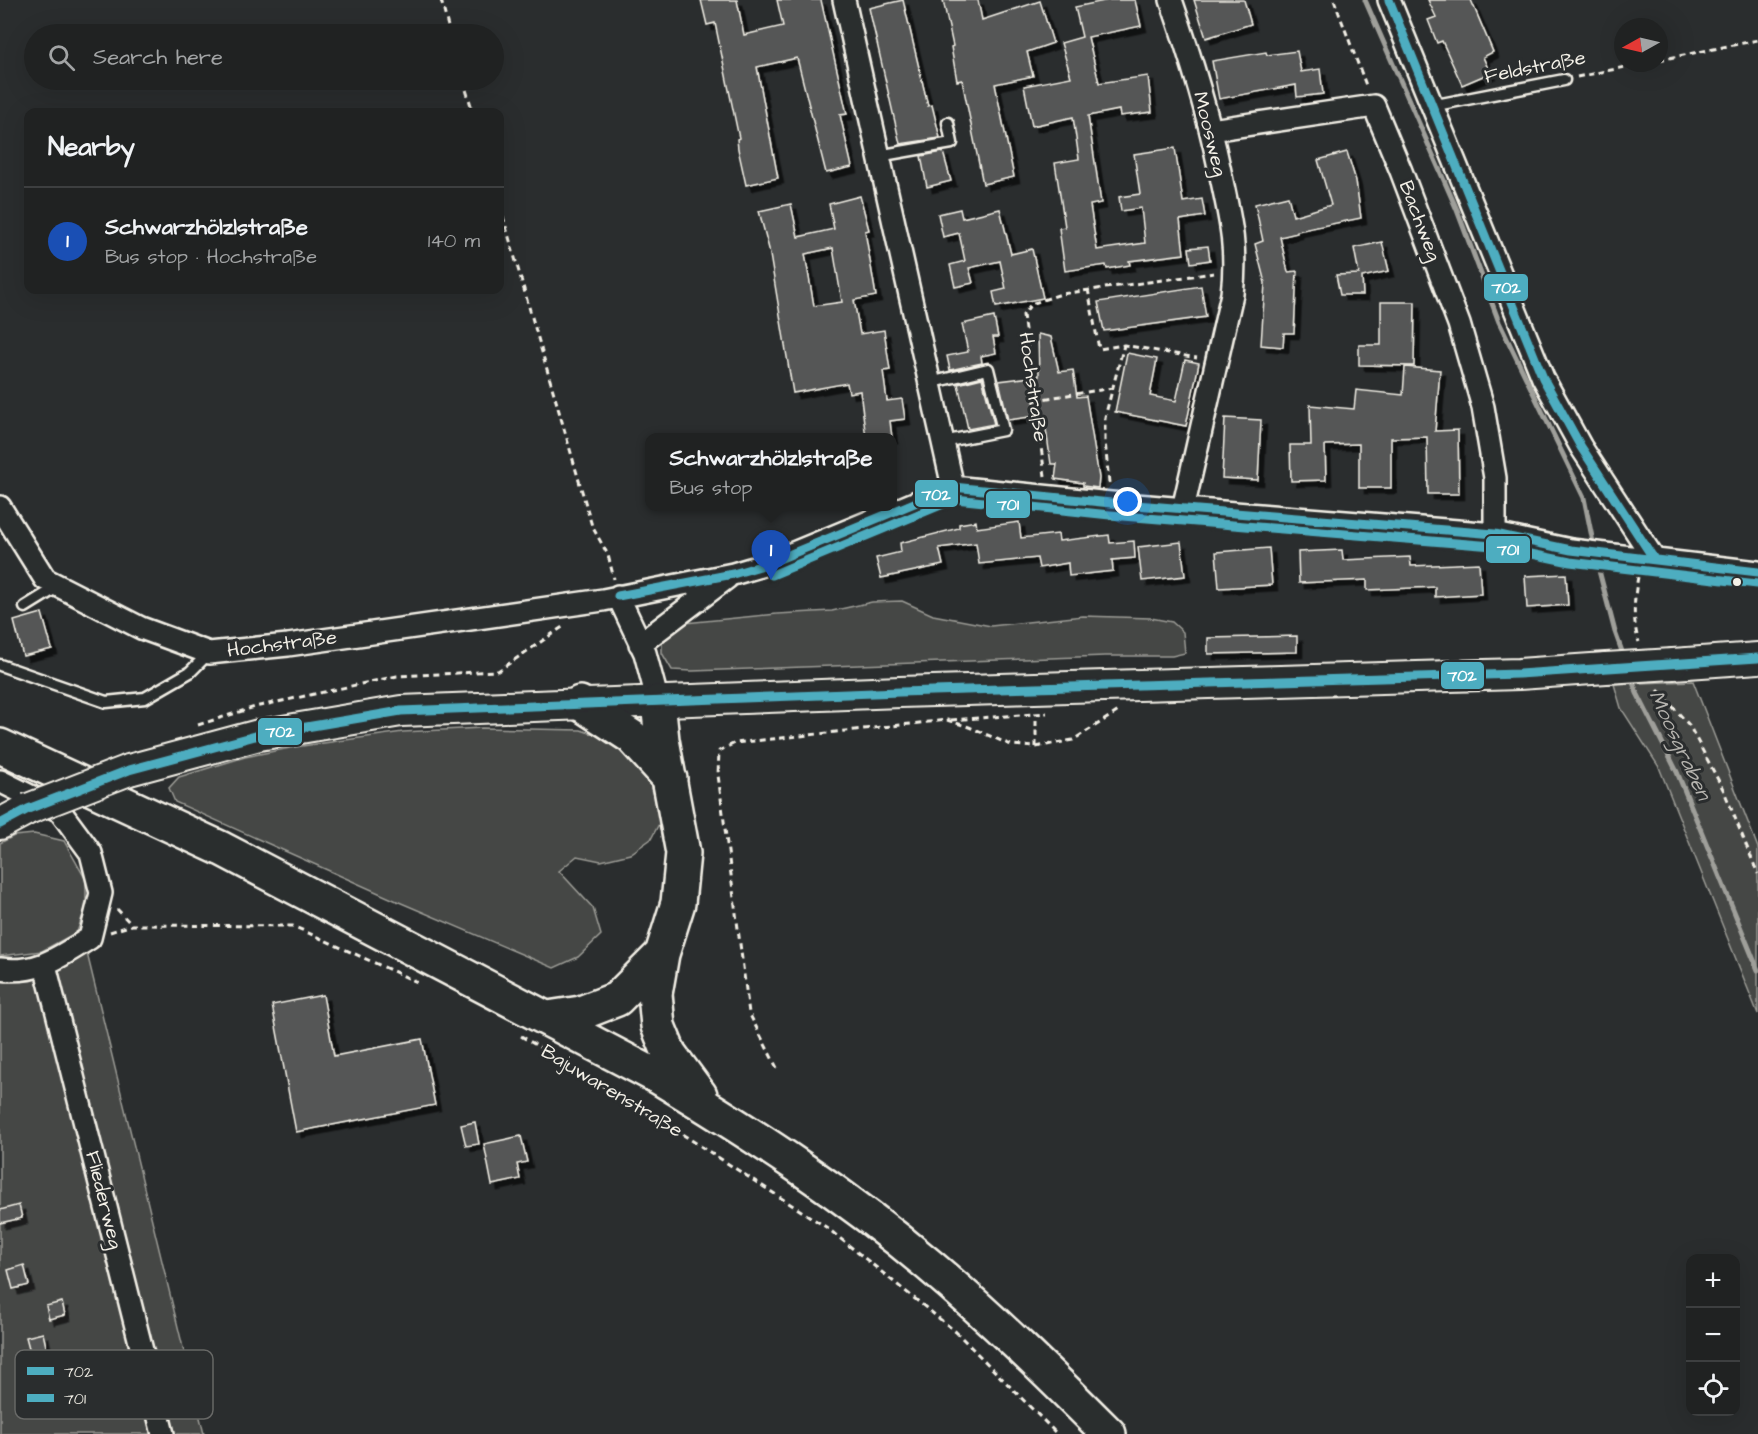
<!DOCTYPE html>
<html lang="en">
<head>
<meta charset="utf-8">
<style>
	:root { --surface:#202222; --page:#282a2a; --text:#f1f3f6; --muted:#a2a4a5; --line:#3d3f40; --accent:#db2777 }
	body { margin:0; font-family:"Architects Daughter",sans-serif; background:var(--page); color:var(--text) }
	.controls { position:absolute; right:18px; bottom:18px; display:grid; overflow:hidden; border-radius:12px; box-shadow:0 6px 24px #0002 }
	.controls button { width:54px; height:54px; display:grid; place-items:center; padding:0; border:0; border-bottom:2px solid var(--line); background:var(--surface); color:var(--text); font:30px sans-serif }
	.compass { position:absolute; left:1614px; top:18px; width:54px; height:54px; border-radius:50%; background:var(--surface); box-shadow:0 6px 24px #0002; rotate:262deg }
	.you { position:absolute; left:1128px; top:502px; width:21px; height:21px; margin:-15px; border:4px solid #fff; border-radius:50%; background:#1a73e8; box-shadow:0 0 0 9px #1a73e833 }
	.badge { display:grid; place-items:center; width:39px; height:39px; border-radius:50%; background:var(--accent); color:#fff; font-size:20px; font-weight:700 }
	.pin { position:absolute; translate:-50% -50px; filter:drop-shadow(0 2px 3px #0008) }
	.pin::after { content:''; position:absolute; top:32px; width:21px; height:18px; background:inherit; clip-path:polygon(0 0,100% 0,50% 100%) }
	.popup { position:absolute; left:645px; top:433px; width:252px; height:78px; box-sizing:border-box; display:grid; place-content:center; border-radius:12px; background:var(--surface); filter:drop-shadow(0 2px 4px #0005); font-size:20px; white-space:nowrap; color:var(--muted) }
	.popup b { font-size:22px; color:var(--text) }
	.popup::after { content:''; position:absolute; left:50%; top:100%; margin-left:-12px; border:12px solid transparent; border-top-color:var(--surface) }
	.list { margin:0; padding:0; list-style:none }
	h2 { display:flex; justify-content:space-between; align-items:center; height:78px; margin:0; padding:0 24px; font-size:26px }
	h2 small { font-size:20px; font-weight:400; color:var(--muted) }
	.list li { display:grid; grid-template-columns:39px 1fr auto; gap:18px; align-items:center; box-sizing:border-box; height:108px; padding:0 24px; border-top:2px solid var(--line) }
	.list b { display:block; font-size:22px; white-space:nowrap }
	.list p { margin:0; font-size:20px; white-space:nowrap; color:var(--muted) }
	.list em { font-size:20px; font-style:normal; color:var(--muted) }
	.icon { flex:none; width:33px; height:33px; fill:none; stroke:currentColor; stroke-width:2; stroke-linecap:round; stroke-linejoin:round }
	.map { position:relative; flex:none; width:1758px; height:1434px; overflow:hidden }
	.search { position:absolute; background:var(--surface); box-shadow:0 6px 24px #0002; left:24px; top:24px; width:480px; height:66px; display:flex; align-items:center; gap:15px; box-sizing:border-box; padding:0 21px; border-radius:33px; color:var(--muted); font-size:22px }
	.panel { position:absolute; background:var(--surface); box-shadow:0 6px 24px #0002; left:24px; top:108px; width:480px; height:186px; border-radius:12px }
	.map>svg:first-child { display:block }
	.green { fill:#444645; stroke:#9c9c96; stroke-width:1.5 }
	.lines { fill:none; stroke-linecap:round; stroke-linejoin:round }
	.stream { stroke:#9f9f9a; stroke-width:5 }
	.building { fill:#555756; stroke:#f4f1e8; stroke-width:1.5; fill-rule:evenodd; filter:url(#shadow) }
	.lane-casing { stroke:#f4f1e8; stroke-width:15 }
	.street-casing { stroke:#f4f1e8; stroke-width:26 }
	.secondary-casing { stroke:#f4f1e8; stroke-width:34 }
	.highway-casing { stroke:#f4f1e8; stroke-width:38 }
	.path { stroke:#f4f1e8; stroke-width:3; stroke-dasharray:6 4.5; stroke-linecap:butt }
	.lane { stroke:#2a2d2e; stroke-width:10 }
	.street { stroke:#2a2d2e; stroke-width:21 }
	.secondary { stroke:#2a2d2e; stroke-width:30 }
	.highway { stroke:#2a2d2e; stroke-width:33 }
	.secondary-bridge-casing { stroke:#f4f1e8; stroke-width:34; stroke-linecap:butt }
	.secondary-bridge { stroke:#2a2d2e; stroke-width:30 }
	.bus-1-casing { stroke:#2a2d2e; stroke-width:14 }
	.bus-2-casing { stroke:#2a2d2e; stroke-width:14 }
	.bus-1 { stroke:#4dadc0; stroke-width:9 }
	.bus-2 { stroke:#4dadc0; stroke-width:9 }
	.bus-dot { fill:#f4f1e8; stroke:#2a2d2e; stroke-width:2 }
	.labels { text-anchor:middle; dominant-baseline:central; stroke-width:6; stroke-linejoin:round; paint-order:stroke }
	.street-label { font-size:20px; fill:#f4f1e8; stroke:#2a2d2e }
	.water-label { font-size:21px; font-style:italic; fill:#b5b3ae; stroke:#2a2d2e }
	.key { fill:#2a2d2e; stroke:#676866; stroke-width:1.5 }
	.key-label { font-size:16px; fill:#f4f1e8 }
	.line-badge { stroke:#2a2d2e; stroke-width:2 }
	.badge-label { font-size:16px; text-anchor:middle; font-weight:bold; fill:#fff }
</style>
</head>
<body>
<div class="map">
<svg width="1758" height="1434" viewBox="0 0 1758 1434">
	<defs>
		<filter id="shadow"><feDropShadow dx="5.5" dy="5.5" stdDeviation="0" flood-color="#0009"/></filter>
	</defs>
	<rect width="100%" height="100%" fill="#2a2d2e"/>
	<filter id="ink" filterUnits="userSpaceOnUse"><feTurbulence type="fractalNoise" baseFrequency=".0167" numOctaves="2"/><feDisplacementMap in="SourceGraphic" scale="12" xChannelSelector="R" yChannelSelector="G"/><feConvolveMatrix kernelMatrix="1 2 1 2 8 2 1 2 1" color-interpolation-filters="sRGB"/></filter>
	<g filter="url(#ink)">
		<path class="green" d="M902 601 933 615 991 626 1083 616 1151 618 1172 622 1183 632 1185 653 1172 656H1105L692 671 672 670 662 653V636L675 624 777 614 832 611 872 602Z
			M1693 681 1758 848V1014L1659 767 1621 708 1614 684Z
			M482 728 581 730 625 745 646 772 662 818 651 839 630 854 601 861 577 856 559 871 593 908 601 935 578 957 554 968 399 902 175 802 169 788 179 777 245 757 295 747 403 732Z
			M34 834 64 841 86 880V906L77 932 42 951 0 956V843L14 836Z
			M86 949 204 1434H170L53 966Z
			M37 972 157 1434H0V974Z"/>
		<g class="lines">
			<path class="stream" d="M1365 0 1457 210 1499 322 1584 498 1594 547
				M1596 559 1615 632 1624 657
				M1631 677 1637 693 1677 772 1758 970"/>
		</g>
		<path class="building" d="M701 0H737L744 35 783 26 777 0H821L847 114 840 115 852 167 826 173 797 58 757 67 778 178 746 185 738 149 737 139 739 138 715 23 707 25Z
			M903 0 928 106 932 105 940 138 900 144 869 8Z
			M943 0H978L982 20 1040 1 1053 43 1027 52 1033 76 995 84 1014 177 983 184 962 80 957 81 951 47 953 46Z
			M1109 0H1135L1141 26 1088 37 1099 83 1148 76 1152 112 1120 116 1119 110 1088 116 1101 203 1090 205 1097 250 1145 243 1141 208 1121 211 1119 197 1140 194 1134 154 1175 148 1183 202 1202 199 1205 216 1180 220 1184 254 1129 261 1130 265 1107 269 1106 265 1065 271 1059 228 1065 227 1055 163 1079 159 1073 117 1032 126 1024 86 1071 77 1061 43 1082 37 1075 7Z
			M1194 0H1244L1251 24 1206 38Z
			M1428 0H1471L1493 52 1483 57 1490 73 1462 85 1442 41 1437 43 1428 20 1436 17Z
			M1297 51 1301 72 1320 69 1323 94 1297 97 1296 85 1219 99 1212 61 1266 52 1267 55Z
			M943 152 951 181 927 187 921 156Z
			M1347 152 1356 181 1361 218 1297 231V233L1280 237 1288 272 1297 271 1294 333H1284L1283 347 1261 345 1265 283 1255 244 1263 241 1255 204 1288 196 1293 216 1331 205 1318 160Z
			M860 196 869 230 865 231 876 296 854 300 860 334 884 330 890 370 883 371 887 401 902 399 905 419 890 421 892 438H866L860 391 849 393 847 383 793 393 769 249 759 211 791 204 798 237 834 229 829 204ZM833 248 842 302 814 306 805 254Z
			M960 209 962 218 1000 209 1011 254 1032 249 1043 298 996 307 993 292 1006 289 1000 261 969 268 973 283 955 287 950 265 965 261 959 233 943 237 938 214Z
			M1382 242 1389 271 1362 277 1363 295H1340L1336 275 1359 274 1354 248Z
			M1208 246 1210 260 1191 263 1189 248Z
			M1201 286 1206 317 1104 331 1098 302Z
			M1381 302H1415L1414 366 1359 365V345H1381Z
			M994 317 998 337H993L996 353 981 356 982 363 950 370 947 356 968 352 962 324Z
			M1038 334 1051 337 1059 372 1073 370 1077 397 1086 396 1099 478 1098 488 1083 486V483L1055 479 1057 464H1051L1044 415 1008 420 999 381 1039 376Z
			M1127 353 1157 359 1150 396 1176 401 1185 360 1199 363 1186 426 1115 412Z
			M1405 367 1440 370 1435 431 1458 430 1459 494H1428L1427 437 1391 438V488H1359V444L1325 445 1326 480 1291 481 1290 445H1311L1310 405 1354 409 1356 390 1403 395Z
			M982 378 994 424 968 429 958 384Z
			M1225 418 1261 420 1258 480 1222 478Z
			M976 521 977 528 1019 522 1021 538 1058 534 1059 541 1109 535 1110 543 1134 541 1135 558 1112 560 1113 571 1069 576 1068 563 1039 568 1037 558 979 564 976 543 939 548 943 565 881 578 876 558 901 552 900 543 959 528V524Z
			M1181 542 1185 576 1142 581 1138 547Z
			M1269 548 1272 585 1219 588 1216 552Z
			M1342 550 1343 560 1410 557 1411 566 1479 563 1481 594 1435 597V587L1367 590V580L1299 583 1298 552Z
			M1566 574 1568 605 1527 608 1525 576Z
			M42 613 52 649 23 656 14 621Z
			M1297 636V652L1208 654V638Z
			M323 995 334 1056 422 1039 435 1105 296 1132 272 1005Z
			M475 1122 479 1144 466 1146 461 1125Z
			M521 1136 527 1162 517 1164 520 1179 492 1185 484 1144Z
			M19 1205 22 1218 0 1223V1210Z
			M24 1265 29 1285 13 1289 8 1270Z
			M62 1302 65 1315 49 1319 46 1306Z
			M43 1333 48 1355 32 1359 26 1337Z
			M94 1367 98 1383 78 1388 74 1372Z"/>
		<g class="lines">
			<g class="lane-casing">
				<path id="lane" d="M1431 106 1564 80
					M878 156 952 143 948 123
					M929 383 988 369 1003 430 953 440 943 446
					M25 607 59 586
					M0 665 106 702 145 698 190 672 209 653"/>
			</g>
			<g class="street-casing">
				<path id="street" d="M844 0 953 487
					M1171 0C1190 55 1207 110 1219 167 1229 214 1238 246 1232 294L1183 509
					M1389 0 1543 378 1581 447 1654 559
					M1211 130 1374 106 1401 171 1459 324 1483 407 1495 478V534
					M0 507 45 579 141 628 209 653 288 645 603 600 733 574 767 564 953 487 1111 503 1495 534 1571 550 1758 572
					M618 596 645 653 658 702
					M640 644 727 578
					M0 781 60 811 91 853 101 893 90 938C59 957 38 974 0 969
					M45 965 163 1434"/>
			</g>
			<g class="secondary-casing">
				<path id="secondary" d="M1673 664 1758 658
					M129 770 259 735 401 711 900 692 1519 674 1606 668
					M0 824 28 809"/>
			</g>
			<g class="highway-casing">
				<path id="highway" d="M658 702 662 740 683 853 678 903 662 954 655 994 658 1026 669 1053 700 1095
					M580 703 632 737 670 779
					M0 746 222 849 660 1078C754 1135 845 1194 929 1265 992 1318 1051 1376 1109 1434
					M548 1018 581 1013 617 999 662 954"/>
			</g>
			<path class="path" d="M441 0 450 34
				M1334 0 1367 88
				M1659 60 1758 40
				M1577 77 1645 63
				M463 80 473 112
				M500 206 592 526 608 555 614 579
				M1088 289 1099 349 1124 345 1197 358
				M1035 400 1113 388
				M1045 476 1023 315 1031 304 1061 294 1214 273
				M1109 483 1105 441V417L1124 345
				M1638 577C1634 597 1632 622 1639 642
				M1658 690 1689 725 1724 791 1758 874
				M951 720 1047 713
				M198 725 255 707 397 676 498 671 564 626
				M1036 747V713
				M117 909 132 925
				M110 932 132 925 293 926 417 982
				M521 1036 685 1136 826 1227 956 1332 1057 1434
				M777 1068 749 1013 718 775 719 751 735 743 947 720 969 727 1011 745 1036 747 1073 740 1120 710"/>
			<use href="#lane" class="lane"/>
			<use href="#street" class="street"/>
			<use href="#secondary" class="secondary"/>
			<use href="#highway" class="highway"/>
			<g class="secondary-bridge-casing">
				<path id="secondary-bridge" d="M1606 668 1673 664
					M28 809 129 770"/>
			</g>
			<use href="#secondary-bridge" class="secondary-bridge"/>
			<g class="bus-1-casing">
				<path id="bus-1" d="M1389 0 1543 378 1581 447 1654 559
					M618 596 733 574 767 564 953 487 1111 503 1495 534 1571 550 1758 572
					M0 824 28 809 129 770 259 735 401 711 900 692 1519 674 1758 658"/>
			</g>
			<g class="bus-2-casing">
				<path id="bus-2" d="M772 575 955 499 1110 515 1493 546 1570 562 1757 584"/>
			</g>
			<use href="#bus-1" class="bus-1"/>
			<use href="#bus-2" class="bus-2"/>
		</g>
	</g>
	<circle class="bus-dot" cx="1737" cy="582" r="5"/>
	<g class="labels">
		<g class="street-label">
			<text transform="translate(1535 67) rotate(-11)">Feldstraße</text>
			<text transform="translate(1210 134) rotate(76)">Moosweg</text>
			<text transform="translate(1420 221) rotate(69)">Bachweg</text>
			<text transform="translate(1033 387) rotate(82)">Hochstraße</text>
			<text transform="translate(282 644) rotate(-7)">Hochstraße</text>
			<text transform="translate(612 1091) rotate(31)">Bajuwarenstraße</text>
			<text transform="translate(104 1200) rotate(76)">Fliederweg</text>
		</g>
		<g class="water-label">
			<text transform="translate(1680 745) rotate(65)">Moosgraben</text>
		</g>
	</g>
	<rect x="15" y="1350" width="198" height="69" rx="9" class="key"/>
	<rect x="27" y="1367" width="27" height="8" fill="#4dadc0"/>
	<rect x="27" y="1394" width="27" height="8" fill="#4dadc0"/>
	<g class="key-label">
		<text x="64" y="1377">702</text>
		<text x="64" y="1404">701</text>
	</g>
	<g class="line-badge">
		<rect x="1483" y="273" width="46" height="29" rx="6" fill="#4dadc0"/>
		<rect x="914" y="479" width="45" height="29" rx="6" fill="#4dadc0"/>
		<rect x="985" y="490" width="46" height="29" rx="6" fill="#4dadc0"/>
		<rect x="1485" y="535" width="46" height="29" rx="6" fill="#4dadc0"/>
		<rect x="1440" y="661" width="45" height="29" rx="6" fill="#4dadc0"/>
		<rect x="257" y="717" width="46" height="29" rx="6" fill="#4dadc0"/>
	</g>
	<g class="badge-label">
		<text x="1506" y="293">702</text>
		<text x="936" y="500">702</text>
		<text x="1008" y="510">701</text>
		<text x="1508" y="555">701</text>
		<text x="1462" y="681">702</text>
		<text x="280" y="737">702</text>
	</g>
</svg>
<div class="controls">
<button>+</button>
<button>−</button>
<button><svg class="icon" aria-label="locate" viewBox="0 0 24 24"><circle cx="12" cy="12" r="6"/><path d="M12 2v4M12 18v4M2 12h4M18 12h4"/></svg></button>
</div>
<svg class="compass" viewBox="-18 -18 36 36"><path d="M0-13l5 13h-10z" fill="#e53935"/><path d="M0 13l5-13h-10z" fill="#a2a4a5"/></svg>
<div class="you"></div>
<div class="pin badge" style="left:771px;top:580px;background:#1a4fb4">1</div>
<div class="popup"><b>Schwarzhölzlstraße</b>Bus stop</div>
<div class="search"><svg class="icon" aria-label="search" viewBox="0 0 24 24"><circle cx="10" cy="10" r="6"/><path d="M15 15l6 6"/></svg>Search here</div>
<section class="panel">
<h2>Nearby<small></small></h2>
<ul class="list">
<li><span class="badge" style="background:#1a4fb4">1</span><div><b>Schwarzhölzlstraße</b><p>Bus stop · Hochstraße</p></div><em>140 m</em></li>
</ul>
</section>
</div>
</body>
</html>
